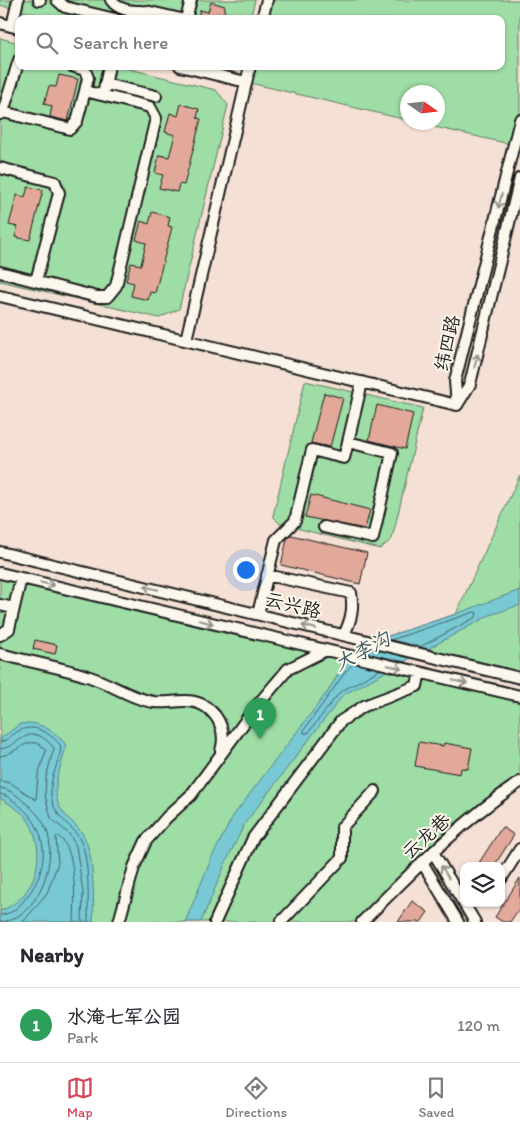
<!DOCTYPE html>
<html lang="en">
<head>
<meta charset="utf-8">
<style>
	:root { --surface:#fff; --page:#f7f7f7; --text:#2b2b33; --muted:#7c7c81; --line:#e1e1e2; --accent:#d1495b }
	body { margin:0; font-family:Itim,"LXGW WenKai TC",sans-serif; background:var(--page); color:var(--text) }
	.controls { position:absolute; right:15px; bottom:15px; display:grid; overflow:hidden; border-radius:10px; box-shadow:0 1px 4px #0004 }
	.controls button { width:45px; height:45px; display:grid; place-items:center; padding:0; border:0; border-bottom:1px solid var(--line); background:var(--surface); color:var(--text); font:25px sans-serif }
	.compass { position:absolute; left:400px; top:85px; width:45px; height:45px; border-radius:50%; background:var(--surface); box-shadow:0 1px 4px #0004; rotate:104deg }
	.you { position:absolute; left:245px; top:569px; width:18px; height:18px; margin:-12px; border:4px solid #fff; border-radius:50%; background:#1a73e8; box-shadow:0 0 0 8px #1a73e833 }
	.badge { display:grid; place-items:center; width:32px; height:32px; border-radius:50%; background:var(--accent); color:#fff; font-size:16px; font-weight:700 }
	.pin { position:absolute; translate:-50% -41px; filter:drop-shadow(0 1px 2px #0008) }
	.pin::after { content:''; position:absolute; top:26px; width:18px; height:15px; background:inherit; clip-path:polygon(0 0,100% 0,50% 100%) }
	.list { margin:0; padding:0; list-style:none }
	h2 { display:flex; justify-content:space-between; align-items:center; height:65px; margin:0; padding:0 20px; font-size:21px }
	h2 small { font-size:16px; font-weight:400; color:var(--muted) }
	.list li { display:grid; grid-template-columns:32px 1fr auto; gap:15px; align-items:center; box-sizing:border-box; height:75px; padding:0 20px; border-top:1px solid var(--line) }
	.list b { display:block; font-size:19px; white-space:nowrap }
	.list p { margin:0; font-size:16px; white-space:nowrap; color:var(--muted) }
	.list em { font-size:16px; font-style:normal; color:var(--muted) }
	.icon { flex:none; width:28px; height:28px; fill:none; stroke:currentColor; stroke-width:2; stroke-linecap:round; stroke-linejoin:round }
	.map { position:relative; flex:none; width:520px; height:922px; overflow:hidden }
	.search { position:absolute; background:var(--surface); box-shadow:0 1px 4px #0004; left:15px; right:15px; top:15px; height:55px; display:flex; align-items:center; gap:12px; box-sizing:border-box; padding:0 18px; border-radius:10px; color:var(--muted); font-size:19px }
	.sheet { height:140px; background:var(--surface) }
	nav { display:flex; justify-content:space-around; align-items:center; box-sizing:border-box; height:70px; border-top:1px solid var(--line); background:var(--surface); font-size:14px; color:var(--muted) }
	nav a { display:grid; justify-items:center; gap:2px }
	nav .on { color:var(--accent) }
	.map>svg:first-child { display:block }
	.green { fill:#9edda6; stroke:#5d7c61 }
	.water { fill:#79c9d4; stroke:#54848a }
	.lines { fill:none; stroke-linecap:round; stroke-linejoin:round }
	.shore { stroke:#416166; stroke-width:1 }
	.building { fill:#e2a99b; stroke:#1c1c1c }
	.minor-casing { stroke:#1c1c1c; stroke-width:14 }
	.minor { stroke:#fbf7ec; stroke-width:10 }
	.oneway { stroke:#97948e }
	.labels { text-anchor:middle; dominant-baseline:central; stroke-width:4; stroke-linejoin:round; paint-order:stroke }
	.street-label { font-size:19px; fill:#1c1c1c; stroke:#fbf7ec }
	.water-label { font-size:20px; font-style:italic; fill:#3d595c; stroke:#fbf7ec }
</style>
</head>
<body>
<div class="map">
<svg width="520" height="922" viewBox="0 0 520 922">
	<rect width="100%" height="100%" fill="#f4e0d4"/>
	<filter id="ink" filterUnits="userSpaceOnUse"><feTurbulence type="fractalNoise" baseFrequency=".02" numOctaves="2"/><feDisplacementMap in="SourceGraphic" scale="10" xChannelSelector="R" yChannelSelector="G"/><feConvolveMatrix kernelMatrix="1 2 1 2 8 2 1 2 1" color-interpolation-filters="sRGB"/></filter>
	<g filter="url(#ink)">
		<path class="green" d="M0 0H255L250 19H54L0 5Z
			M267 0H520V120L514 145 417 123 438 122V92H408L407 120 246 82 250 66H501V19H262Z
			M0 38 19 43V66H117L216 90 228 105 179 309 159 318 0 281Z
			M305 381 423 408 392 539 380 549 280 524 273 516Z
			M520 475V678L370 642 456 614Z
			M0 573 520 696V782L493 800 362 922H0Z"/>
		<path class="water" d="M520 590V605L490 615 343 695 245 823 226 862 201 922H185L212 857 233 816 328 691 342 668 370 642 456 614Z
			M30 723C46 725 56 733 66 745 64 761 54 777 56 794 59 819 78 820 86 841 94 860 94 901 93 922H0V911C37 898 48 852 28 820 22 811 9 804 0 798V739L20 724Z"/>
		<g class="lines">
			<path class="shore" d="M391 640 474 612 477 613 476 617 420 647
				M354 663 346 671 304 730V733H308L340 692 381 669
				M0 742C8 741 13 733 21 730 36 723 52 735 61 746 60 763 49 777 51 795 55 821 71 821 81 842 90 861 88 901 88 922
				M0 749C21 747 29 718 54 748L46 777 45 795 51 818 70 835 76 846 83 892 82 922
				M0 756C17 755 31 730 46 751L38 775 36 800 11 783 0 781
				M0 788C9 789 17 795 23 801 34 809 44 820 48 834 56 865 37 920 0 922
				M0 794C7 795 14 801 20 806 50 831 50 870 25 899 18 908 12 914 0 915
				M23 922 47 893 58 863 56 838 58 836C77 848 75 901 74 922"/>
		</g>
		<path class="building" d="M211 2 225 6 223 19H197L200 10 208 12Z
			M59 75 78 79 68 121 50 117 52 106 44 104 49 86 56 87Z
			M181 104 199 109 197 118 201 119 184 185 179 184 177 192 159 188 163 175 155 173 159 155 169 157 175 135 165 132 170 113 178 116Z
			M28 187 43 190 30 240 15 237 18 227 9 225 17 195 25 197Z
			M152 212 170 217 168 226 172 227 155 293 150 292 148 300 131 296 134 283 126 281 131 263 141 265 146 243 136 240 141 221 149 224Z
			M324 393 343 398 330 447 311 443Z
			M377 405 413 414 405 449 369 440Z
			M311 495 370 510 365 529 305 517Z
			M291 535 367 553 360 584 281 565 287 539Z
			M35 640 57 645 55 654 33 649Z
			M419 742 443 746 444 743 472 748 468 769 461 768 460 774 415 766Z
			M502 827 514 835 494 866H477Z
			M520 878V907L510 922H503L495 917Z
			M412 901 428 912 421 922H398Z"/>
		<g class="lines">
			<g class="minor-casing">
				<path id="minor" d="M39 0H40
					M57 0 65 7 115 19
					M111 0C118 10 130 11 141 11
					M129 19 146 11 181 19
					M186 19 191 0
					M262 19 267 0
					M0 23 18 28
					M12 26 18 0
					M180 66 246 82
					M105 84 156 96
					M104 90 109 66
					M3 112 70 129 77 121 85 91
					M0 114 3 112 19 60
					M0 168 55 182 59 193 36 281
					M0 272 97 297H107L116 286 156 118 150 107 85 91 88 78 85 70 72 66
					M0 296 457 405
					M186 340 250 66
					M457 405 455 381 520 120
					M457 405 470 384 520 178
					M324 527 373 538 392 453 348 442 362 382
					M0 552 520 678
					M0 573 520 696
					M267 575 351 593C354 609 351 620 344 635
					M0 605 14 608
					M258 614 276 540 295 521 312 450 344 458 348 442
					M0 635 9 629 21 578
					M0 654C30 662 61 667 90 677 111 684 132 699 154 702 172 704 190 696 206 707 221 717 226 735 221 751
					M433 852 475 922
					M422 862 458 922
					M501 879 520 849
					M119 922 134 867 146 841 167 817 191 795 255 708 288 669 326 650
					M215 922 253 838 341 721 364 706 417 686 420 672
					M281 922 342 858V827L375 791
					M362 922C411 873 461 821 520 782"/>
			</g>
			<use href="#minor" class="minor"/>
		</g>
		<defs><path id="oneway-shaft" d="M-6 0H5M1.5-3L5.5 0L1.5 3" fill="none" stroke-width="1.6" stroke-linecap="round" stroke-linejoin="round" transform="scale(1.25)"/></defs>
		<g class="oneway">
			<use href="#oneway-shaft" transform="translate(500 201) rotate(104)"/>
			<use href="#oneway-shaft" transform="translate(476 361) rotate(-76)"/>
			<use href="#oneway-shaft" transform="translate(47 584) rotate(13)"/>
			<use href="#oneway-shaft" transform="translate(151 588) rotate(-166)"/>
			<use href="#oneway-shaft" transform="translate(206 622) rotate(13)"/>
			<use href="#oneway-shaft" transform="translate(309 627) rotate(-166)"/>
			<use href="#oneway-shaft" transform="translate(395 667) rotate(13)"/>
			<use href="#oneway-shaft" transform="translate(460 682) rotate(13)"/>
			<use href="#oneway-shaft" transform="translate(445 872) rotate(-121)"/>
		</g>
	</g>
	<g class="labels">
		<g class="street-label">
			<text transform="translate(447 343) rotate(-77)">纬四路</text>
			<text transform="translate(293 605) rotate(14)">云兴路</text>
			<text transform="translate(426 836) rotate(-42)">云龙巷</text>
		</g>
		<g class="water-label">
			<text transform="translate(362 651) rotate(-28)">大李沟</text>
		</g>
	</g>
</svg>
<div class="controls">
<button><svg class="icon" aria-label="layers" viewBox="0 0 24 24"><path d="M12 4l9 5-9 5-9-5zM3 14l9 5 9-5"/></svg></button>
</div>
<svg class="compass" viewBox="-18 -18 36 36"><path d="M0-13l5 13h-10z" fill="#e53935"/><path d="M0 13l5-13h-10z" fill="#7c7c81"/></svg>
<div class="you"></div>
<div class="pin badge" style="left:260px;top:739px;background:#2e9e5b">1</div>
<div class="search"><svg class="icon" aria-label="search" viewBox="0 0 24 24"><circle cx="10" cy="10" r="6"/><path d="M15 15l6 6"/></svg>Search here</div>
</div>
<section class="sheet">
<h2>Nearby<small></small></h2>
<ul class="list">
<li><span class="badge" style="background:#2e9e5b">1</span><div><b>水淹七军公园</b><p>Park</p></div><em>120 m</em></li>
</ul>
</section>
<nav>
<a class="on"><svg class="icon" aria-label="map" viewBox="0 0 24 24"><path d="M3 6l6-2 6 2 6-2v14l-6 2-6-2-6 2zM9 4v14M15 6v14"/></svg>Map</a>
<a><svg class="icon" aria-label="directions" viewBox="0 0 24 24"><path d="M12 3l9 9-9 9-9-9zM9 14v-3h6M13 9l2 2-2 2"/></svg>Directions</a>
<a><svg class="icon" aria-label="saved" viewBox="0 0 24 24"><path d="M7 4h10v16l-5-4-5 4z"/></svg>Saved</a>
</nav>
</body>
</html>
